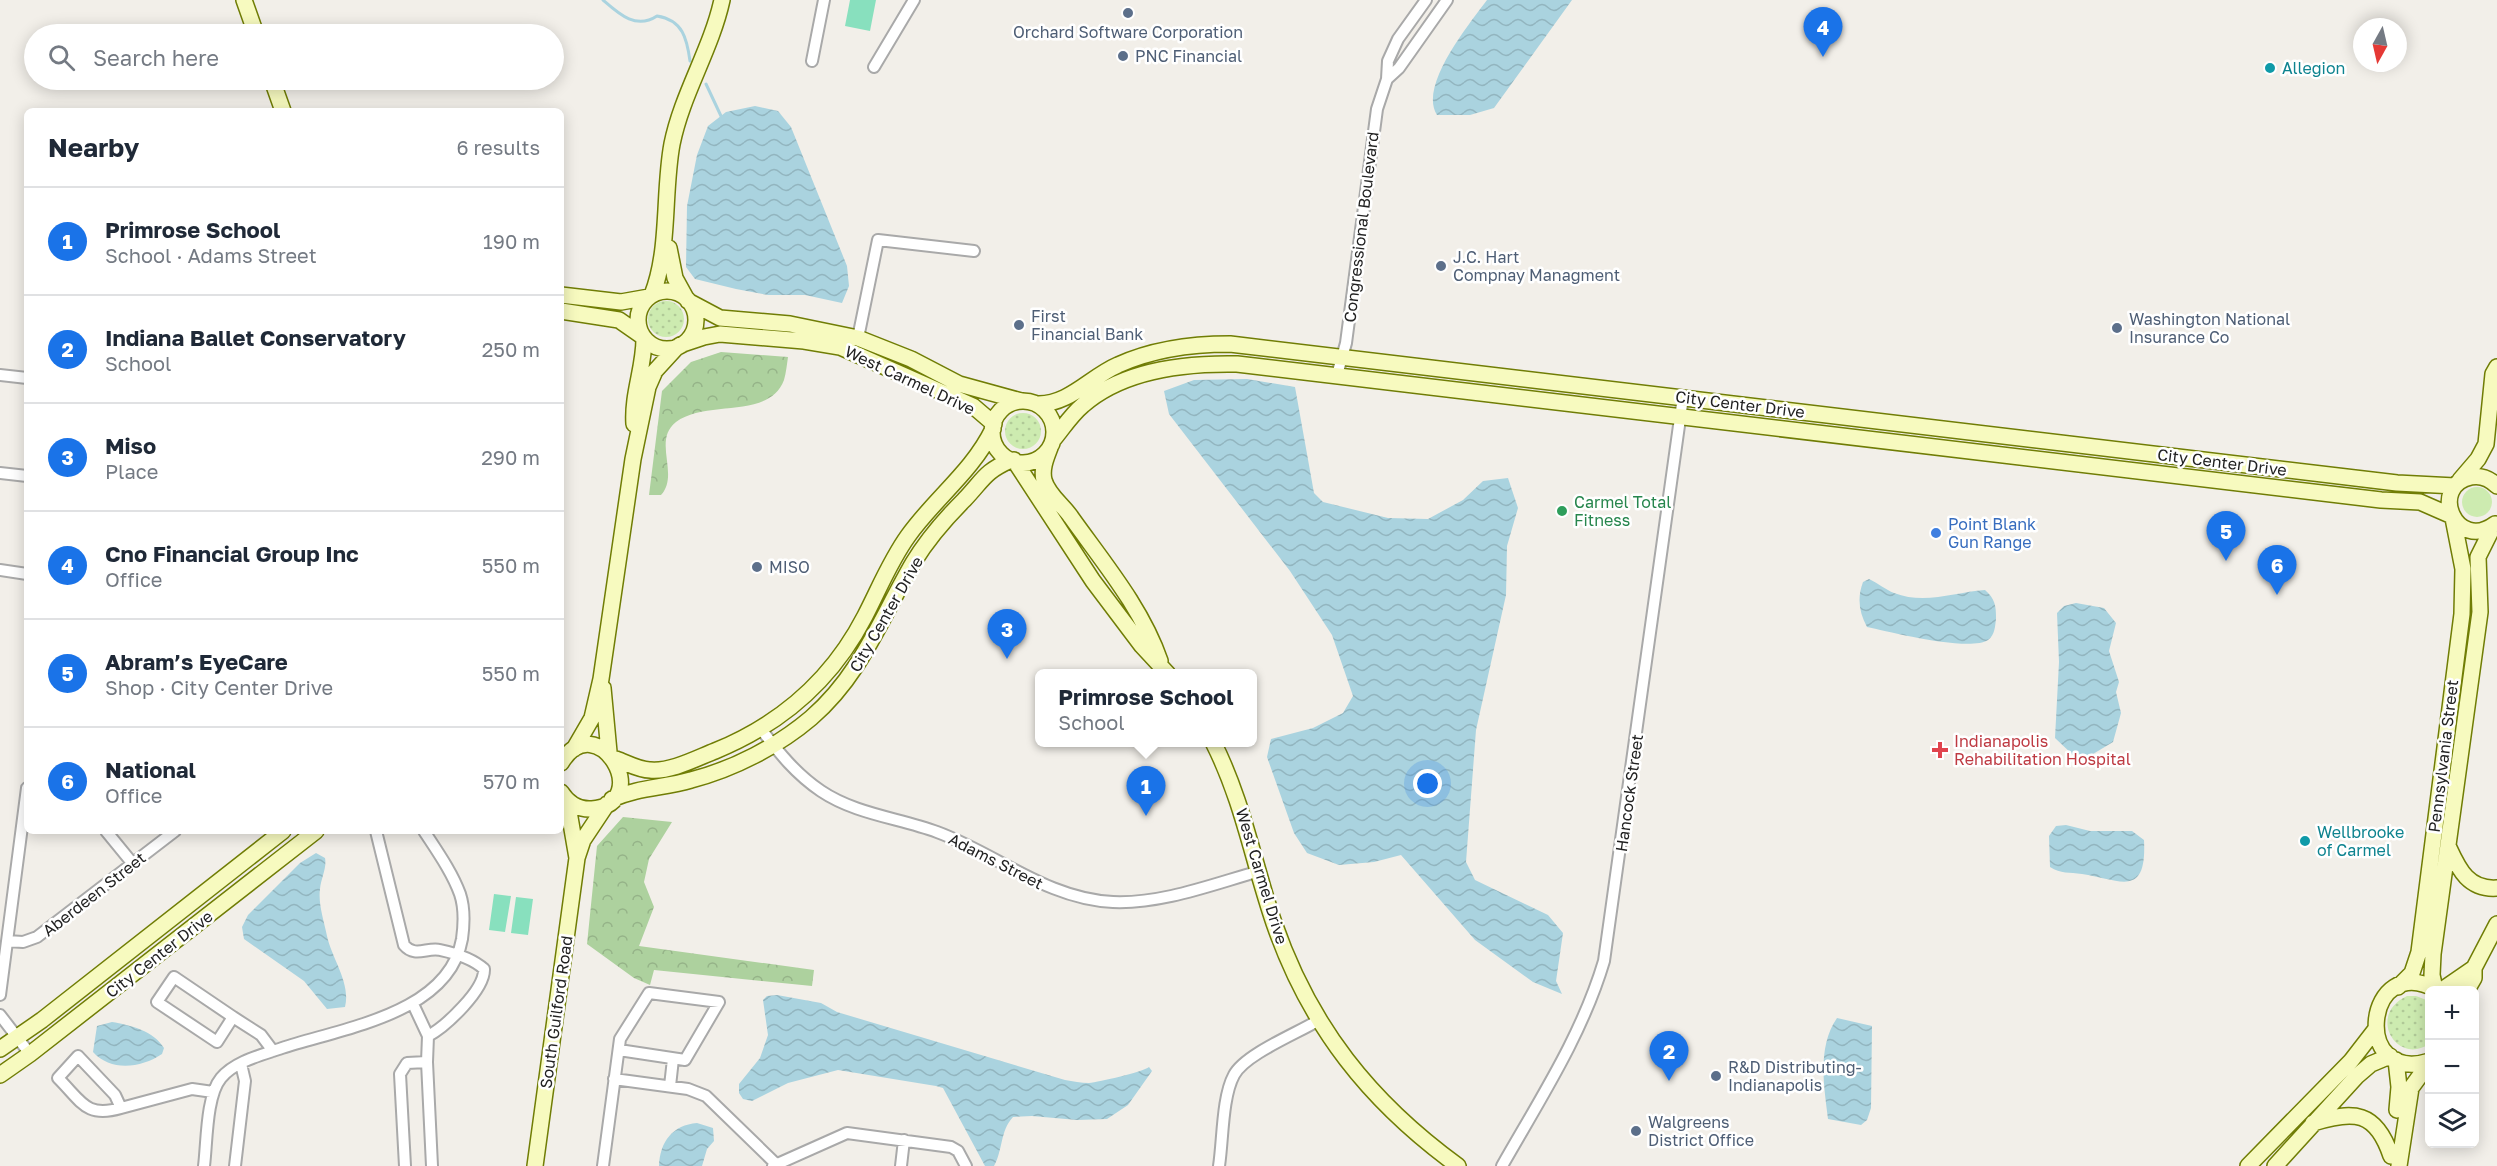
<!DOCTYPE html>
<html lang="en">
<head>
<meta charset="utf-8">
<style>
	:root { --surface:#fff; --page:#f2f2f3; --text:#1f2937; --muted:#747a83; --line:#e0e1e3; --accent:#1a73e8 }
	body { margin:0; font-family:"Golos Text",sans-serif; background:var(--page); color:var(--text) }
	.controls { position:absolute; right:18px; bottom:18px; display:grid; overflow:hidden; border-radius:9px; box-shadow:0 3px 15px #0003 }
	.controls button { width:54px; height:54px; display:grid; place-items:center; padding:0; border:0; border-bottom:2px solid var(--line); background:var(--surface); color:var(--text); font:30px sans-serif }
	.compass { position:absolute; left:2353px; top:18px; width:54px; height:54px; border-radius:50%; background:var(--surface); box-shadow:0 3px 15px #0003; rotate:188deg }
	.you { position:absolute; left:1428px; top:784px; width:21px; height:21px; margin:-15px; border:4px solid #fff; border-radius:50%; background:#1a73e8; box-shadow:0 0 0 9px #1a73e833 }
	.badge { display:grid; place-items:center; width:39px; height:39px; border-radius:50%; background:var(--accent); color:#fff; font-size:20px; font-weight:700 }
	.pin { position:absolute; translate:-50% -50px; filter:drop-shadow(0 2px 3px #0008) }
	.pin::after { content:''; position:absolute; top:32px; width:21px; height:18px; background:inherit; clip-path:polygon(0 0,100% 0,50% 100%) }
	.popup { position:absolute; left:1035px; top:669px; width:222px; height:78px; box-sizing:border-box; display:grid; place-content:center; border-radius:9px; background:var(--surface); filter:drop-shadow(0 2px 4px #0005); font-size:20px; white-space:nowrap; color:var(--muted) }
	.popup b { font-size:22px; color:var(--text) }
	.popup::after { content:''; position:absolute; left:50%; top:100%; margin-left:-12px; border:12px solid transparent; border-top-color:var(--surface) }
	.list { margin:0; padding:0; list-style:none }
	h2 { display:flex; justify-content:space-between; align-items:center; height:78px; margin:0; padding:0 24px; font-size:26px }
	h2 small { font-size:20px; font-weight:400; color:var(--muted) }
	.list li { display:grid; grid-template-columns:39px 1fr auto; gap:18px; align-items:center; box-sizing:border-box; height:108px; padding:0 24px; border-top:2px solid var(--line) }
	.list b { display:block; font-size:22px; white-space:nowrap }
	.list p { margin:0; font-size:20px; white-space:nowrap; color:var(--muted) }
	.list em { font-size:20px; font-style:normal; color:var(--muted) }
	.icon { flex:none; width:33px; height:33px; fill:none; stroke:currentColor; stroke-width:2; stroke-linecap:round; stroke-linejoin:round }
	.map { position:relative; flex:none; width:2497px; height:1166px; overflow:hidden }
	.search { position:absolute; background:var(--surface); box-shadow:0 3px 15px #0003; left:24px; top:24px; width:540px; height:66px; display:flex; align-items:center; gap:15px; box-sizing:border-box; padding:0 21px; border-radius:33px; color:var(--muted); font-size:22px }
	.panel { position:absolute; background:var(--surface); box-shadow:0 3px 15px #0003; left:24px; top:108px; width:540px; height:726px; border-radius:9px }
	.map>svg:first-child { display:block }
	.grass { fill:url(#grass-dots) }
	.forest { fill:url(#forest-crowns) }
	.garden { fill:#cdebb0 }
	.pitch { fill:#88e0be }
	.water { fill:url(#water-waves) }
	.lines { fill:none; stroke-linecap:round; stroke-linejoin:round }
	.stream { stroke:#aad3df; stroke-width:3 }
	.street-casing { stroke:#a9a9a9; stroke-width:14 }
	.secondary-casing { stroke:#707d05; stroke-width:18 }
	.street { stroke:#fff; stroke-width:10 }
	.secondary { stroke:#f7fabf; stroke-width:15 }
	.service-dot { fill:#5c6f8a; stroke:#fff; stroke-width:2 }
	.culture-dot { fill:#0f9aa8; stroke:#fff; stroke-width:2 }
	.leisure-dot { fill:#2e9e5b; stroke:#fff; stroke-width:2 }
	.shop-dot { fill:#3f7fe0; stroke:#fff; stroke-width:2 }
	.health-dot { fill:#e0444e; stroke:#fff; stroke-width:2 }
	.labels { text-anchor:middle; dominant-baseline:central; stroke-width:5; stroke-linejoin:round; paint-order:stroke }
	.service-label { font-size:16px; fill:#4e5e75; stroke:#fff; text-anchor:start }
	.culture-label { font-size:16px; fill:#0d838f; stroke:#fff; text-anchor:start }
	.street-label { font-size:16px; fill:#222; stroke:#fff }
	.leisure-label { font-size:16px; fill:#27864d; stroke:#fff; text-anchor:start }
	.shop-label { font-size:16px; fill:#366cbe; stroke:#fff; text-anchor:start }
	.health-label { font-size:16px; fill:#be3a42; stroke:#fff; text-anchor:start }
</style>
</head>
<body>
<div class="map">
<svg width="2497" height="1166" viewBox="0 0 2497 1166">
	<defs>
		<pattern id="grass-dots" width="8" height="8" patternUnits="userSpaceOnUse" patternTransform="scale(1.5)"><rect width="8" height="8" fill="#cdebb0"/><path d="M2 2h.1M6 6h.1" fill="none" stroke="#b0c997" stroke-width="1.8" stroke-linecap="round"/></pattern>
		<pattern id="forest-crowns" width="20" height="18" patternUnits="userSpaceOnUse" patternTransform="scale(1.5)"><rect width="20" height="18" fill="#add19e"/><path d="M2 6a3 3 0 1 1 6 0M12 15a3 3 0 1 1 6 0" fill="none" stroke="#95b388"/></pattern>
		<pattern id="water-waves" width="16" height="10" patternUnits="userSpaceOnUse" patternTransform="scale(1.5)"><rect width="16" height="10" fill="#aad3df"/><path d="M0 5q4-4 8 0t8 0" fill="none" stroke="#92b5bf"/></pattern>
	</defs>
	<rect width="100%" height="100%" fill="#f2efe9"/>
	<path class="grass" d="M648 319a18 18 0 1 1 36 0a18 18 0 1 1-36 0Z
		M1005 431a18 18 0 1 1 36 0a18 18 0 1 1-36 0Z
		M2407 996H2416L2429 1001V1044C2397 1066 2366 1015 2407 996Z"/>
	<path class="forest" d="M721 352 788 357C787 364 786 373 784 380 769 420 707 399 676 422 652 441 680 474 661 495H649L662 391 691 362Z
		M623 817 672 822 649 859 644 882 654 907 639 946 814 970 812 986 654 970 650 985 634 978 587 944 597 846Z"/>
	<path class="garden" d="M2462 502a15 15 0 1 1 30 0a15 15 0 1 1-30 0Z"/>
	<path class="pitch" d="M850 0H876L870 31 845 26Z
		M494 894 511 896 505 932 489 930Z
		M516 897 533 899 528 935 511 933Z"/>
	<path class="water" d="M1487 0H1572L1494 108 1470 115H1437C1418 86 1470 23 1487 0Z
		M755 106 778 111 791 127 847 266 849 286 842 303 805 295H768L736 289 695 279 686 267 687 206 697 155 708 126 726 112Z
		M1247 379 1295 387 1314 493 1323 502 1388 518 1428 519 1463 500 1483 481 1508 478 1518 508 1507 546 1506 595 1476 730 1466 862 1475 880 1548 915 1563 933 1556 981 1562 994 1533 982 1475 940 1401 855 1374 862 1339 865 1307 853 1294 833 1267 757 1271 739 1313 728 1343 713 1353 696 1332 635 1290 571 1169 414 1164 391 1194 380Z
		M1869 579C1878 583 1886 590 1894 593 1925 605 1955 592 1985 590 1995 599 1996 605 1996 619 1995 626 1995 635 1988 640 1969 652 1890 632 1867 627 1859 612 1857 598 1863 582Z
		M2076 603 2104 608 2116 623 2109 651 2119 682 2116 692 2121 713 2113 742 2088 757 2074 756 2055 738 2059 662 2057 613 2064 606Z
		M2066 825 2090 831H2132L2144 840C2147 900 2119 879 2082 874 2069 872 2061 874 2050 867L2049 836 2056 826Z
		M316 853 325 858C327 868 321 878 320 889 318 904 324 921 327 936 332 959 351 983 345 1007L327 1009 304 981 244 939 242 927 248 915 300 863Z
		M777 995 821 1003 837 1012 1065 1080C1073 1081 1081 1083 1089 1083 1099 1082 1143 1072 1149 1067L1152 1071 1128 1105 1107 1119 1077 1120 1032 1116 1013 1117C1000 1131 1003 1150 994 1166H985L943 1088 936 1086 838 1070 788 1083 752 1101 743 1099 739 1093V1084L760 1058 768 1035 763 1000 767 996Z
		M1837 1018 1872 1026 1871 1108 1867 1120 1861 1125 1828 1119C1824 1086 1817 1047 1837 1018Z
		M112 1022C130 1025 154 1031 164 1048L162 1054C141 1068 111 1072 93 1052L97 1026Z
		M697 1123 713 1128 714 1141 707 1149 702 1166H659C660 1141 673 1125 697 1123Z"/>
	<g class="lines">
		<path class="stream" d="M603 0C619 14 636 30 657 16 683 20 687 39 690 61
			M706 84 721 116"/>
		<g class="street-casing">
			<path id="street" d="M812 61 824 0
				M874 67 914 0
				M1387 79 1399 68 1447 0
				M858 338 878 240 974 251
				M0 375 27 378
				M1337 375 1346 343 1377 109 1387 79 1388 61 1398 39 1426 0
				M0 473 27 476
				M0 570 27 574
				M761 729C779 753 796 774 821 791 855 814 899 818 937 832 997 854 1047 899 1113 902 1163 904 1213 884 1260 871
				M106 831 133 864
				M376 831 404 945C415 958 427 947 440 950 454 953 473 959 484 969 485 990 445 1027 428 1036
				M7 941 23 942 37 937 175 831
				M174 977 233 1017 217 1042 157 1002Z
				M0 995 27 788
				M413 1004 428 1036 427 1062
				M0 1015 30 1054
				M233 1017 261 1035 273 1051
				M78 1056 115 1095 121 1108C86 1118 82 1102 58 1078Z
				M614 1079 688 1089 706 1096 776 1164
				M670 1086 673 1059
				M121 1108 192 1089 213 1092
				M204 1166C207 1143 206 1096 221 1078 235 1061 262 1055 282 1048 342 1028 449 1014 462 939 464 925 465 909 460 894 452 872 437 851 424 831
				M235 1166 245 1081 241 1064
				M405 1166 400 1074 407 1063 427 1062 432 1166
				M603 1166 620 1039 649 993 719 1002 685 1060 619 1050
				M773 1166 847 1133 951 1147 958 1151 966 1166
				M901 1166 904 1140
				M1219 1166C1223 1140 1222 1097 1234 1075 1245 1054 1298 1033 1319 1020
				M1502 1166C1540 1099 1582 1035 1604 961L1683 397"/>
		</g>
		<g class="secondary-casing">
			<path id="secondary" d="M244 0 256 34
				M272 80 283 111
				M669 248 675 278 686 298
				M638 320a29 29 0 1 1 58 0a29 29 0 1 1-58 0Z
				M561 295 621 302 649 297
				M652 295C670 250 663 192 672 144 682 94 711 50 722 0
				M688 301 720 318 790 324 858 338 911 359 959 384 1021 401
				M561 311 619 320 642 336
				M680 345 704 337 720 334 804 341 840 347 973 406 994 424
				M992 432a31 31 0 1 1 62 0a31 31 0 1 1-62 0Z
				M1037 404C1069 405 1090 377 1118 365 1153 349 1192 344 1230 344L2397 483 2455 486
				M634 424C632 394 644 368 644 339
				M1053 440C1063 428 1071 415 1083 405 1123 370 1186 363 1237 364L2381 500 2420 502 2452 516
				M1051 445C1047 456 1041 468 1044 480 1048 495 1063 505 1071 517 1103 562 1142 608 1160 661
				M1014 460 1093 581 1142 646 1168 674
				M2460 480 2478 459 2486 444 2493 374 2497 367
				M2495 524C2456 553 2428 486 2471 477 2481 475 2490 479 2497 486
				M603 688 609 752
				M1213 742C1243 801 1253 862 1274 923 1310 1027 1370 1102 1458 1166
				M574 749 592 718 601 679 633 459 648 387 655 371 677 347
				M616 759C627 763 639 770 650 770 671 772 697 758 715 751 781 724 832 680 865 616 879 589 890 561 908 536 935 498 972 472 993 429
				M561 763C597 704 656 803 592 809 579 810 568 803 561 792
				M612 799C639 787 664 788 691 780 734 769 778 746 811 718 861 675 881 618 913 563 927 540 945 519 964 500 984 479 984 472 1011 460
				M567 800 577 858
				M2449 848C2459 870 2469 890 2497 888
				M2398 987 2412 973 2419 952 2462 614 2463 569 2453 518
				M2435 989 2432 975 2433 954 2480 612 2478 557 2494 525
				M2442 990 2474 968
				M2467 990 2474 978V968L2497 924
				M0 1049 42 1020 283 831
				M2396 1060 2399 1087 2397 1110
				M2430 1061C2350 1086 2365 949 2437 990
				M0 1075 30 1054 316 831
				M2313 1123C2354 1110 2376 1111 2391 1156
				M535 1166 577 858 583 840 607 804
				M2248 1166 2351 1061 2375 1030
				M2275 1166 2357 1076 2371 1064 2390 1056
				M2399 1166 2411 1088 2430 1062"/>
		</g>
		<use href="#street" class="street"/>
		<use href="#secondary" class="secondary"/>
	</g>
	<g class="service-dot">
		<circle cx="1128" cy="13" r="6"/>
		<circle cx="1123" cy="56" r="6"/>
		<circle cx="1441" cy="266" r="6"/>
		<circle cx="1019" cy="325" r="6"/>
		<circle cx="2117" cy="328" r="6"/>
		<circle cx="757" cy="567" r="6"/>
		<circle cx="1716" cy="1076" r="6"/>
		<circle cx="1636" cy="1131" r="6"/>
	</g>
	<g class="culture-dot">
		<circle cx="2270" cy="68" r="6"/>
		<circle cx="2305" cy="841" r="6"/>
	</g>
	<circle class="leisure-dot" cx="1562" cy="511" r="6"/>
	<circle class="shop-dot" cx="1936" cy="533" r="6"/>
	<path class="health-dot" d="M1937 741h6v6h6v6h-6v6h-6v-6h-6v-6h6z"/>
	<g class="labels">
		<g class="service-label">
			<text x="1128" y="32" text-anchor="middle">Orchard Software Corporation</text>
			<text x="1135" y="56">PNC Financial</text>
			<text x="1453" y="257">J.C. Hart<tspan x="1453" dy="18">Compnay Managment</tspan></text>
			<text x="1031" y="316">First<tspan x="1031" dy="18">Financial Bank</tspan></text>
			<text x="2129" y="319">Washington National<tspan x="2129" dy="18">Insurance Co</tspan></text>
			<text x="769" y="567">MISO</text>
			<text x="1728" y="1067">R&amp;D Distributing-<tspan x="1728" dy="18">Indianapolis</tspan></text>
			<text x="1648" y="1122">Walgreens<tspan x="1648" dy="18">District Office</tspan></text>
		</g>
		<g class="culture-label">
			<text x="2282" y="68">Allegion</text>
			<text x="2317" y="832">Wellbrooke<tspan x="2317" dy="18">of Carmel</tspan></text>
		</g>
		<g class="street-label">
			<text transform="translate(1361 227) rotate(-83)">Congressional Boulevard</text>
			<text transform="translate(910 380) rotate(25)">West Carmel Drive</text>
			<text transform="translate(1740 404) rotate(7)">City Center Drive</text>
			<text transform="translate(2222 462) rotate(7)">City Center Drive</text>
			<text transform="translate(886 614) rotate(-60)">City Center Drive</text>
			<text transform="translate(2443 756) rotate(-83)">Pennsylvania Street</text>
			<text transform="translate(1629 793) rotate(-82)">Hancock Street</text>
			<text transform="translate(996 861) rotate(27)">Adams Street</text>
			<text transform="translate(1262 876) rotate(73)">West Carmel Drive</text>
			<text transform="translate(94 894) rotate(-38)">Aberdeen Street</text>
			<text transform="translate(159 954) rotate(-38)">City Center Drive</text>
			<text transform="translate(556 1012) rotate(-82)">South Guilford Road</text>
		</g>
		<g class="leisure-label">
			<text x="1574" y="502">Carmel Total<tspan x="1574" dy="18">Fitness</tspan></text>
		</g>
		<g class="shop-label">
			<text x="1948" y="524">Point Blank<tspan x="1948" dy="18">Gun Range</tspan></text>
		</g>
		<g class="health-label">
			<text x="1954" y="741">Indianapolis<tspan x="1954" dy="18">Rehabilitation Hospital</tspan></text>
		</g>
	</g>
</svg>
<div class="controls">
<button>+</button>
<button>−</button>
<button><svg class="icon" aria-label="layers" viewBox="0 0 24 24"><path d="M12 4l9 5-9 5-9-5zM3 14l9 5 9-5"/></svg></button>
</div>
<svg class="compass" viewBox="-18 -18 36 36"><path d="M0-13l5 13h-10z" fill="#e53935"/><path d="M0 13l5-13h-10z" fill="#747a83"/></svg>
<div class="you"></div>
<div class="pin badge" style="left:1146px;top:816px">1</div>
<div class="popup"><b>Primrose School</b>School</div>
<div class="pin badge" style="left:1669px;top:1081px">2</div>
<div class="pin badge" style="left:1007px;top:659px">3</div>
<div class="pin badge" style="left:1823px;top:57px">4</div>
<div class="pin badge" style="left:2226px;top:561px">5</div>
<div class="pin badge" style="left:2277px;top:595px">6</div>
<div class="search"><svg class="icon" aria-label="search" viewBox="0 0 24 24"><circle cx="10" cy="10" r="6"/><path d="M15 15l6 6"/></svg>Search here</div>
<section class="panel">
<h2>Nearby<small>6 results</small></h2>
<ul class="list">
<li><span class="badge">1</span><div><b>Primrose School</b><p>School · Adams Street</p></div><em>190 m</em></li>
<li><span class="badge">2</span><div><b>Indiana Ballet Conservatory</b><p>School</p></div><em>250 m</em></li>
<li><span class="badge">3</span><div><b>Miso</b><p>Place</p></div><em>290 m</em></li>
<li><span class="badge">4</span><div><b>Cno Financial Group Inc</b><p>Office</p></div><em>550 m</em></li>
<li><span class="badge">5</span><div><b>Abram’s EyeCare</b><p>Shop · City Center Drive</p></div><em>550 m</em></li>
<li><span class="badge">6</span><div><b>National</b><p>Office</p></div><em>570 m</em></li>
</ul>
</section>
</div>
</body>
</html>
